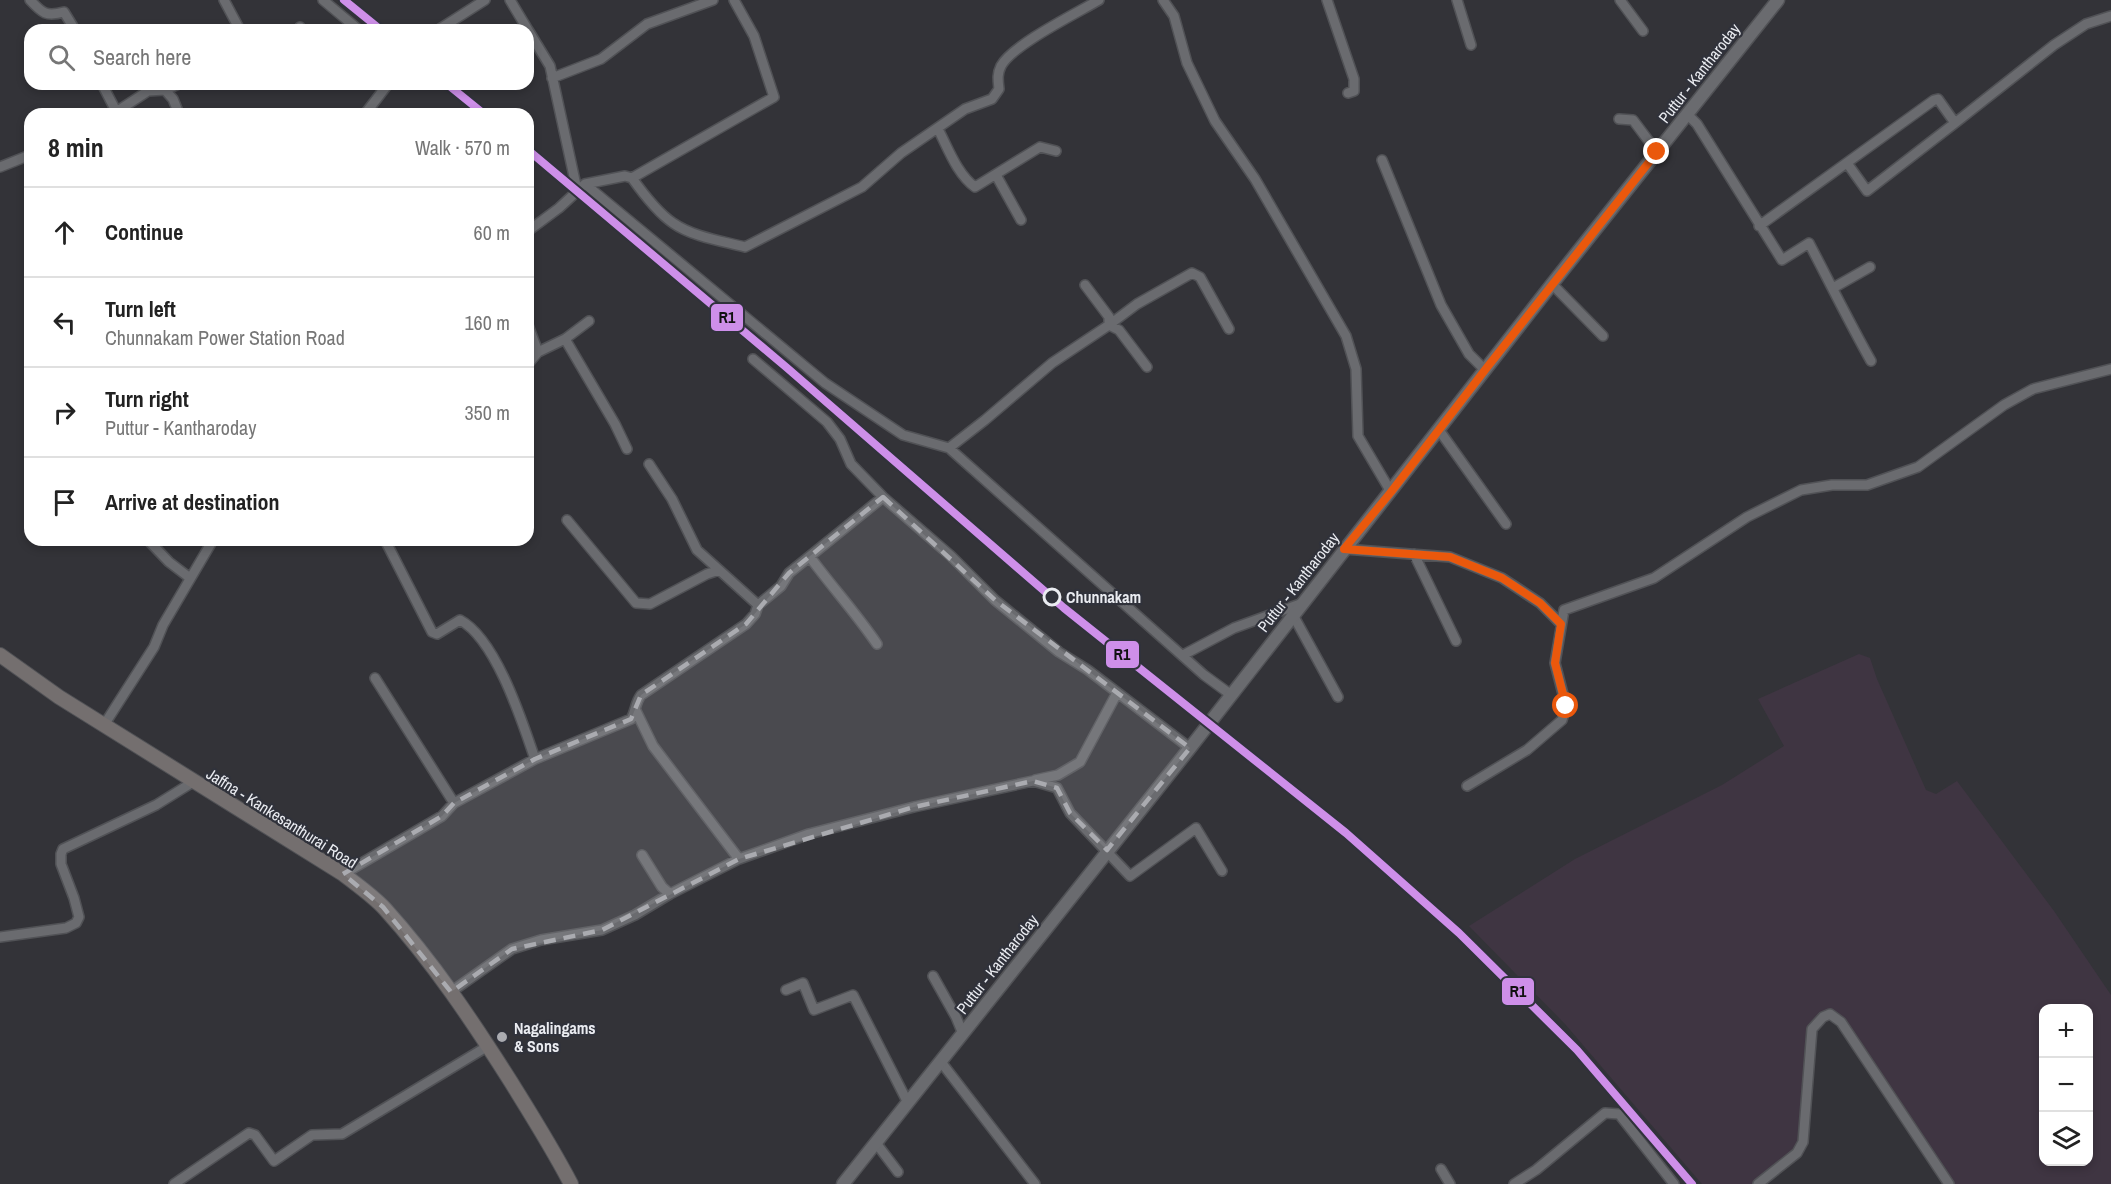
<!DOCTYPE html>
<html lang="en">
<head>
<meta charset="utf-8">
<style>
	:root { --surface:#fff; --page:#f6f6f6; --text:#222; --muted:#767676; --line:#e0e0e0 }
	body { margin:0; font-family:"Archivo Narrow",sans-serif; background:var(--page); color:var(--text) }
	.controls { position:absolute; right:18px; bottom:18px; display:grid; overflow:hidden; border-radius:12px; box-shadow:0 3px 9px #0003 }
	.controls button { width:54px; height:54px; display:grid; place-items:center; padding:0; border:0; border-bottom:2px solid var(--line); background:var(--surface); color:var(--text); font:30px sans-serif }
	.stop { position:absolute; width:18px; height:18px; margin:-14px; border:4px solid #ea580c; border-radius:50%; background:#fff }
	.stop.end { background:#ea580c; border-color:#fff; box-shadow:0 2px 6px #0008 }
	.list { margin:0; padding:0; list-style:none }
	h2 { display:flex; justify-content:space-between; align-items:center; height:78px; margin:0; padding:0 24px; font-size:26px }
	h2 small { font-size:20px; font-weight:400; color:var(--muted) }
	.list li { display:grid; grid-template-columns:39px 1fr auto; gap:18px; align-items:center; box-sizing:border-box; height:90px; padding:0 24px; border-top:2px solid var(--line) }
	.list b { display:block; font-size:22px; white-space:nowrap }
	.list p { margin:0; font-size:20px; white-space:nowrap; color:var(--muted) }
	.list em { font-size:20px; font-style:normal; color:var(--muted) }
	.icon { flex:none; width:33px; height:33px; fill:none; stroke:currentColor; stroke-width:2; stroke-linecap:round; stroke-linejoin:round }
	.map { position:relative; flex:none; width:2111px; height:1184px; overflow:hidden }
	.search { position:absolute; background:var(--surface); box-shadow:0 3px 9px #0003; left:24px; top:24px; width:510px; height:66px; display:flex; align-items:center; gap:15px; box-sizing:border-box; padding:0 21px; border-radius:18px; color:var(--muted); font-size:22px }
	.panel { position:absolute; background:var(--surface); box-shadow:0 3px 9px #0003; left:24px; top:108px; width:510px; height:438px; border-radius:18px }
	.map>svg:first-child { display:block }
	.industrial { fill:#3f3542; fill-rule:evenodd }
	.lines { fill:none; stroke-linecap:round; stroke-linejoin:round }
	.street-casing { stroke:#515256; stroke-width:12 }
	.secondary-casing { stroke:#515256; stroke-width:15 }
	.primary-casing { stroke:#515256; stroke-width:16 }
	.street { stroke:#6a6b6f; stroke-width:9 }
	.secondary { stroke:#6a6b6f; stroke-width:12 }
	.primary { stroke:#746f6f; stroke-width:14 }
	.rail-1-casing { stroke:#30323b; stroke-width:12 }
	.rail-1 { stroke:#ce8fe9; stroke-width:8 }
	.route { stroke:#ea580c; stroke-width:8 }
	.marked { fill:#aaabb0; fill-opacity:0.2; stroke:#aaabb0; stroke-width:4.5; stroke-dasharray:12 8; stroke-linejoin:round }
	.stop-dot { fill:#30323b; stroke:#eaecf1; stroke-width:3 }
	.poi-dot { fill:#aaabb0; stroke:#30323b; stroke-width:2 }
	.labels { text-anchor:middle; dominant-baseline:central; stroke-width:4.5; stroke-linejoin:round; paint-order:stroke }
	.street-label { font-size:16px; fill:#eaecf1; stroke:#30323b }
	.stop-label { font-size:16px; font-weight:bold; fill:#eaecf1; stroke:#30323b; text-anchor:start }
	.poi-label { font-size:16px; font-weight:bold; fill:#eaecf1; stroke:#30323b; text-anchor:start }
	.line-badge { stroke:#30323b; stroke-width:2 }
	.pale-badge-label { font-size:16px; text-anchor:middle; font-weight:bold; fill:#111 }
</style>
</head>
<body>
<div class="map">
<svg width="2111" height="1184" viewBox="0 0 2111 1184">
	<rect width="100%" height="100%" fill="#333338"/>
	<path class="industrial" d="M1859 654 1870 658 1877 679 1926 790 1936 794 1957 781 2054 911 2111 995V1184H1951L1836 1014 1810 1028 1800 1141 1795 1152 1755 1184H1702L1565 1024 1469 926 1575 859 1722 785 1784 746 1758 699ZM2044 1008H2088V1162H2044Z"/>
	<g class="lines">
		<g class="street-casing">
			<path id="street" d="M30 0C42 13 46 17 64 12L75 30
				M224 0 240 30
				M323 0 359 30
				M510 0 528 30
				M1163 0 1174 16 1187 63 1215 121 1255 179 1346 336 1356 369 1358 436 1391 492
				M1327 0 1354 79V91L1348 93
				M1457 0 1471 45
				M1620 0 1643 31
				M297 30 300 27
				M438 30 485 0
				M528 30 550 66 577 190
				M552 78 601 59 647 24 713 0
				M102 84 116 111
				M165 90 179 84
				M113 114 148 91 165 90 173 99 179 114
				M365 114 388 84
				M1687 114 1697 124 1782 260 1809 243C1830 283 1849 322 1871 361
				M1619 119 1633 120 1657 152
				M1955 123 2054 45 2086 24 2111 16
				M938 129C948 148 957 174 975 187L1040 147 1056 151
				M1382 160 1441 305 1469 354 1485 370
				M0 167 30 155
				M996 175 1021 220
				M632 178C642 192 658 213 673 223 693 237 722 241 745 247L862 187 901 153 965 109 992 99 999 89C998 80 997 74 1001 66 1012 45 1077 13 1099 0
				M585 184 825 383 903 435 949 448 1204 675 1230 694
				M1759 226 1934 100 1938 99 1955 123 1867 191 1847 163
				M528 231 559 208 585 184 625 176 632 178 774 97 754 36 734 0
				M1552 284 1603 336
				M1085 285 1109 317V325L1137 304 1192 273 1200 277 1229 329
				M1833 288 1870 267
				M528 325 538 352 528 364
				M565 339 615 424 627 449
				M538 352 565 339 589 321
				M753 359 827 422 840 439 851 464 883 497 951 556 995 600 1059 652 1088 670 1190 748
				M1439 430 1506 524
				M949 448 985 420 1052 363 1109 325 1119 330 1147 367
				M649 464 672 499 697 550 758 605
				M567 520 636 603 650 604 707 574 719 570
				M148 540 169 562 190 578
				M385 540 432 632 437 634 460 620C496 639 522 721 535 759
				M1344 549 1450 557 1502 578 1540 603 1561 624
				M1414 554 1456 641
				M810 557C832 587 856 613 877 644
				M1293 615 1338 697
				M1183 655 1234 628 1303 603
				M375 678 454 803
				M636 711 653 746 739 859
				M104 725 154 647 163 625 213 540
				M1035 780 1058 775 1080 762 1117 693
				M1467 786 1527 750 1562 720 1566 706 1555 663 1564 610 1654 578 1747 517 1801 490 1832 485H1867L1918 467 2004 405 2033 389 2111 369
				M642 855 662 887 670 894
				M343 874 442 816 454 803 535 759 631 719C636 711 635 703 641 695L746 624 755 614 758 605 781 586 789 573 883 497
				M0 937 66 928 76 923 79 917 74 898 61 864V854L63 849 156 805 193 782
				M933 976 956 1017 963 1034
				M786 990 803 983 814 1010 853 995 908 1103
				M451 992 512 949 541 940 602 930 635 915 670 894 739 859 809 834 914 807 1033 781 1057 788 1070 813 1130 876 1196 828 1222 871
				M941 1062 1035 1184
				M876 1143 898 1172
				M1441 1169 1450 1184
				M174 1184 249 1133 255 1135 274 1161 312 1135 342 1134 488 1046
				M1514 1184 1536 1170 1605 1113 1619 1114 1674 1184
				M1758 1184 1797 1153 1803 1142 1812 1029 1823 1017 1830 1014 1841 1022 1949 1184"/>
		</g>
		<g class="secondary-casing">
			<path id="secondary" d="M843 1184 1190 748 1552 284 1778 0"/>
		</g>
		<g class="primary-casing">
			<path id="primary" d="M0 655 59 697 343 874C357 885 373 896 385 909 433 962 473 1022 511 1082 532 1116 553 1149 571 1184"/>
		</g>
		<use href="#street" class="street"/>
		<use href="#secondary" class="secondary"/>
		<use href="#primary" class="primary"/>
		<g class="rail-1-casing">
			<path id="rail-1" d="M344 0 381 30
				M447 84 484 114
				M528 150 786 367 1064 608 1346 833 1459 933 1577 1050 1692 1184"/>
		</g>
		<use href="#rail-1" class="rail-1"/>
	</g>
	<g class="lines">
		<path class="route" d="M1566 706 1555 663 1561 624 1540 603 1502 578 1450 557 1344 549 1391 492 1485 370 1657 152"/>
	</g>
	<path class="marked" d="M883 497 995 600 1190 748 1107 850 1070 813 1057 788 1033 781 914 807 739 859 602 930 512 949 451 992 383 907 343 874 442 816 454 803 535 759 631 719 641 695 746 624 789 573Z"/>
	<circle class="stop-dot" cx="1052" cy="597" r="8"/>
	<circle class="poi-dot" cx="502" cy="1037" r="6"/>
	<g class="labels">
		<g class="street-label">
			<text transform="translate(1699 73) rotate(-52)">Puttur - Kantharoday</text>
			<text transform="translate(1298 582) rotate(-52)">Puttur - Kantharoday</text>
			<text transform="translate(282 818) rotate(32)">Jaffna - Kankesanthurai Road</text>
			<text transform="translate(997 964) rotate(-52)">Puttur - Kantharoday</text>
		</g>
		<g class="stop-label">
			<text x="1066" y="597">Chunnakam</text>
		</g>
		<g class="poi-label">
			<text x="514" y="1028">Nagalingams<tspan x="514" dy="18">&amp; Sons</tspan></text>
		</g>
	</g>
	<g class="line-badge">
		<rect x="710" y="303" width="34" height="29" rx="6" fill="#ce8fe9"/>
		<rect x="1105" y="640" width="35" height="29" rx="6" fill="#ce8fe9"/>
		<rect x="1501" y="977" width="34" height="29" rx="6" fill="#ce8fe9"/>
	</g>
	<g class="pale-badge-label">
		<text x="727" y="323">R1</text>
		<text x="1122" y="660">R1</text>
		<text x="1518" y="997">R1</text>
	</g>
</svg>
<div class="controls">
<button>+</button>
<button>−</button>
<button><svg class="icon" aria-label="layers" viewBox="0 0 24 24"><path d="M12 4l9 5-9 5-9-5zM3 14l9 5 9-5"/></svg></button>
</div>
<div class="stop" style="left:1566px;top:706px"></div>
<div class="stop end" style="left:1657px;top:152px"></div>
<div class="search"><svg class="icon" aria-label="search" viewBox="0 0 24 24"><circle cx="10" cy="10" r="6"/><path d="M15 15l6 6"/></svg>Search here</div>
<section class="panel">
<h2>8 min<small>Walk · 570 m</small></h2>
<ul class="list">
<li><svg class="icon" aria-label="ahead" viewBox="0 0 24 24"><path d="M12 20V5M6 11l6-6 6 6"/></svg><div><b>Continue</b></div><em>60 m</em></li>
<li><svg class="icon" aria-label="left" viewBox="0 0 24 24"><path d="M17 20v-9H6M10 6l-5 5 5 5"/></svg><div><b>Turn left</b><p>Chunnakam Power Station Road</p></div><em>160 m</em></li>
<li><svg class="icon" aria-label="right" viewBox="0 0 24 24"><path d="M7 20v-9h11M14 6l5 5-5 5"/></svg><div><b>Turn right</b><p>Puttur - Kantharoday</p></div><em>350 m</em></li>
<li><svg class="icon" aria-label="arrive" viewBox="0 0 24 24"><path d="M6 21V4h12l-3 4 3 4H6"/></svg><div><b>Arrive at destination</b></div></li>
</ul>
</section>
</div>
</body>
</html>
